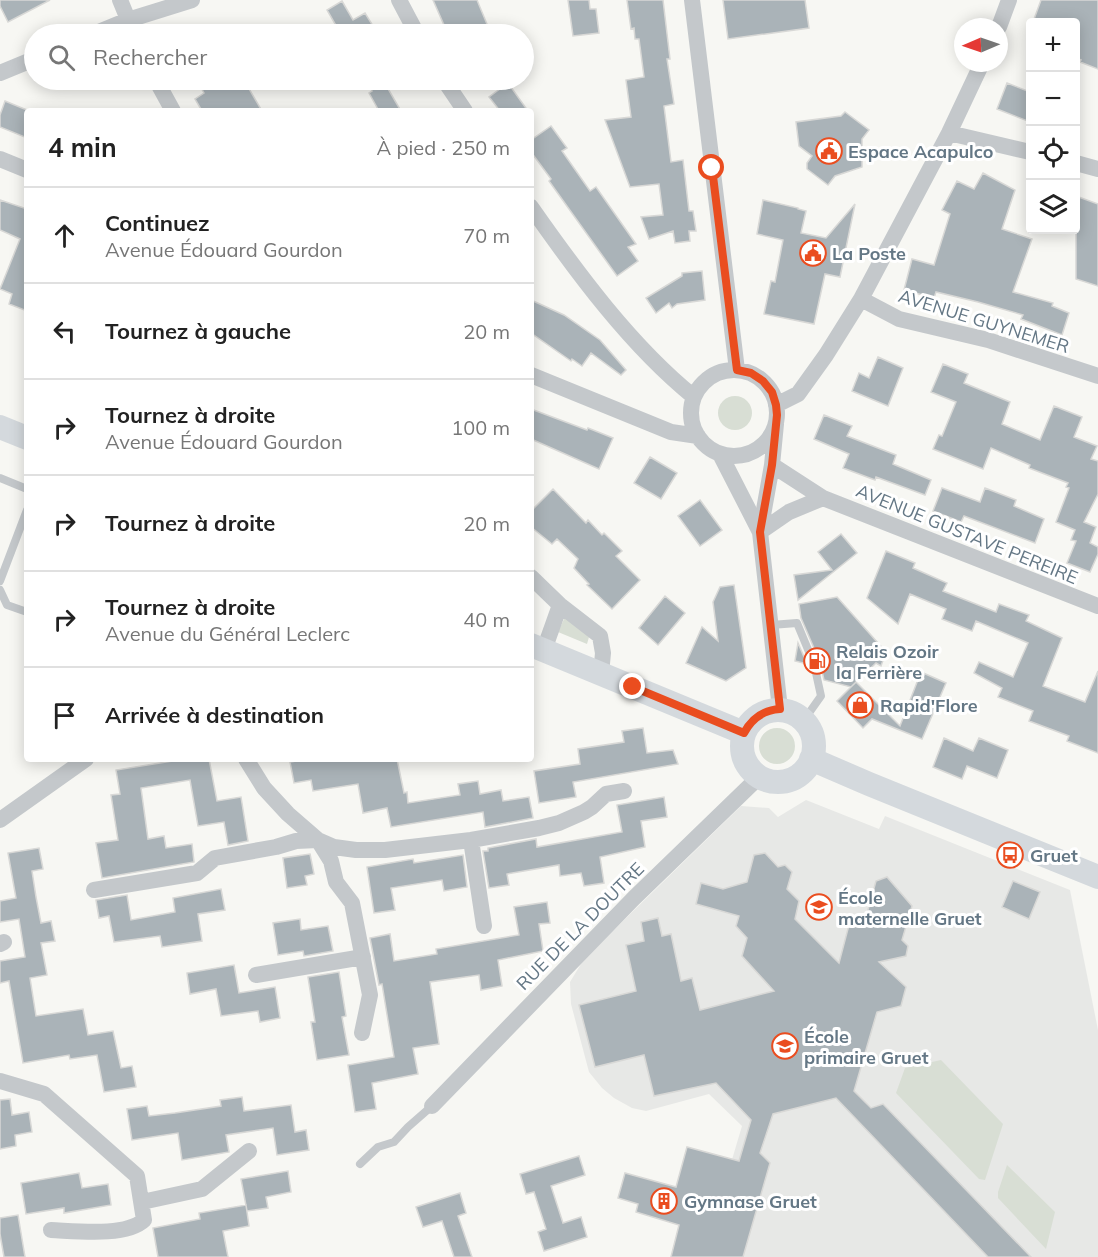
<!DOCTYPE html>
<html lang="fr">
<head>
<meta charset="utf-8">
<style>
	:root { --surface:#fff; --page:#f2f2f2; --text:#222; --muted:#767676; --line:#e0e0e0 }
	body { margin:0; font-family:Mulish,sans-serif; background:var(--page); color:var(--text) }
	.controls { position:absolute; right:18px; top:18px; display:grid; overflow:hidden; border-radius:6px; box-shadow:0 3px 15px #0003 }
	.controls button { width:54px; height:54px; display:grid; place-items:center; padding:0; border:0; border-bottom:2px solid var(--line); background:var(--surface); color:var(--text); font:30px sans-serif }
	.compass { position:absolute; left:954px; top:18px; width:54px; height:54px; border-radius:50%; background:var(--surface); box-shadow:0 3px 15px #0003; rotate:268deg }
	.stop { position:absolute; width:18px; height:18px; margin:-14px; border:4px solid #ea4d1f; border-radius:50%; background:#fff }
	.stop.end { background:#ea4d1f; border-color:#fff; box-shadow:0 2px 6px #0008 }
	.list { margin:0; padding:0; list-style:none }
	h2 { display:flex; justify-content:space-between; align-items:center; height:78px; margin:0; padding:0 24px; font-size:26px }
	h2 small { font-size:20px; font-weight:400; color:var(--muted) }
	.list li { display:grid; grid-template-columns:39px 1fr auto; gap:18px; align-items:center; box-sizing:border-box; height:96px; padding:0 24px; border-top:2px solid var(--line) }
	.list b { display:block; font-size:22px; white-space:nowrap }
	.list p { margin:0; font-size:20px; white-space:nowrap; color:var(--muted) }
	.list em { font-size:20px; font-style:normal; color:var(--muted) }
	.icon { flex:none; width:33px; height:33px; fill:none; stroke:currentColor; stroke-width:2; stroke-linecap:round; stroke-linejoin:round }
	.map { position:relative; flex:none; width:1098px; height:1257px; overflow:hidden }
	.search { position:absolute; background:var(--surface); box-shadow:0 3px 15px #0003; left:24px; top:24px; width:510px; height:66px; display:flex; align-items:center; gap:15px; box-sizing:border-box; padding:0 21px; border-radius:33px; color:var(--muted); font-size:22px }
	.panel { position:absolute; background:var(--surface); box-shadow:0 3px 15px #0003; left:24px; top:108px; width:510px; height:654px; border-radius:6px }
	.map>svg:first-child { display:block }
	.built { fill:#e7e8e6 }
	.green { fill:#d8ded4 }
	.building { fill:#aab3b8; stroke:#d8d8d6; stroke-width:1.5 }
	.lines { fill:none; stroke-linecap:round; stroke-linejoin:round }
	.lane { stroke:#c4c8cb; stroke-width:8 }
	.street { stroke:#c4c8cb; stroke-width:16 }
	.secondary { stroke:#d4d9dd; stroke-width:24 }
	.route { stroke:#ea4d1f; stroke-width:8 }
	.labels { text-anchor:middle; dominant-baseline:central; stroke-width:6; stroke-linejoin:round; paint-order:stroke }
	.poi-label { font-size:18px; font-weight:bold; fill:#647785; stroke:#fff; text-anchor:start }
	.street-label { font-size:18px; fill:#647785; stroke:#fff }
</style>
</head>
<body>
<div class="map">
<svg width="1098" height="1257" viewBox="0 0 1098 1257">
	<rect width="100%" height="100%" fill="#f7f7f3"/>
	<path class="built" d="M806 800 879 829 885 816 1070 890 1098 1030V1257H703L742 1126 709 1094 646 1111 632 1108 614 1098 602 1088 589 1072 571 1004 570 982 584 959 741 806 769 808 778 817Z"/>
	<path class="green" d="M718 413a17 17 0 1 1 34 0a17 17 0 1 1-34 0Z
		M564 619H570L589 637 587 644 558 632Z
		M759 746a18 18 0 1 1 36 0a18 18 0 1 1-36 0Z
		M941 1060 1003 1124 985 1180 979 1179 896 1093 905 1068Z
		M1007 1165 1055 1212 1046 1249 998 1198V1192Z"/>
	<path class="building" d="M0 0H50L8 22 0 6Z
		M433 0H477L489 29 482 34H451L444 25Z
		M568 0H589L590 9H596L599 33 573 36Z
		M627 0H663L670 59H667L674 104 664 106 671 162 683 160 689 211H693L696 231H689L690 241 675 243 673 231 649 239 641 217 663 215 659 184 630 187 605 120 631 117 626 80 644 77 639 39H635L634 28 631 29Z
		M723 0H805L809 28 728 39Z
		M1041 0H1098V69L1080 62 1081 60 1076 58V22H1033Z
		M342 1 353 20 365 13 378 34H328L338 29 327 10Z
		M208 80H244L262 111H202L195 99 204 93 199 84Z
		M366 80H383L401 111H379L369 93 372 91Z
		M508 83 528 111H500L489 97Z
		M1007 83 1030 92V122L997 109Z
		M5 101 27 110V138L0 127V115Z
		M845 112 869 130 862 139V167L835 176 828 185 807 169V163L812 156 799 146 796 122 841 116Z
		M551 126 567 148 562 151 590 191 596 187 636 244 628 247 638 261 617 276 549 181 551 179 531 152V140Z
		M983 173 1015 190 1002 229 1032 239 1013 292 1053 303 1052 306 1069 313 1062 335 1021 319 1023 315 978 302 936 292 934 298 904 290 912 259 934 265 950 214 942 210 957 181 974 189Z
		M1076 196 1098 204V286L1076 279Z
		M0 200 27 209V311L9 304 12 294 0 289 20 239 0 230Z
		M763 200 798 208V209L806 211 801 233 826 238 855 204 840 277 825 274 814 324 764 314 771 281 775 282 783 240 757 234Z
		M702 271 705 300 677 304 672 308 669 303 656 313 646 298 682 276V273Z
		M531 300 564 315 600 340 626 370 621 375 591 353 582 366 572 359 571 361 531 333Z
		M878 357 903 368 888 406 852 391 859 373 869 378Z
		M943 364 968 374 964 383 1010 402 1002 424 1040 440 1054 406 1082 417 1074 437 1097 446 1091 459 1098 461V494L1084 522 1096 527 1090 543 1098 547V554L1090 572 1067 563 1076 541 1071 540 1075 530 1056 522 1069 488 1066 487 1068 483 1029 468 1030 465 991 448 983 469 933 449 939 435 942 436 956 402 931 392Z
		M531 409 587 430 588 428 613 438 599 469 531 439Z
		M824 415 852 426 847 436 896 455 893 464 931 480 925 495 876 477 875 480 843 468 849 454 814 439Z
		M650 457 677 473 661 499 634 483Z
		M942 488 980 502 985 488 1016 500 1014 506 1044 519 1035 543 964 516 961 522 933 511Z
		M553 489 586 523 588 520 602 535 604 533 622 551 616 556 640 580 612 609 587 585 589 584 574 568 578 559 557 539 552 544 531 527V511Z
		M700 500 722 530 700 546 678 516Z
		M841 534 857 553 798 600 794 575 832 570 818 552Z
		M886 551 915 563 913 568 947 583 943 591 996 612 999 604 1029 615 1026 621 1062 638 1043 686 1085 702 1098 671V753L1067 741 1069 736 1029 721 1033 711 998 697 1002 688 974 673 979 662 1013 677 1028 643 976 621 972 631 942 619 946 609 910 594 898 624 867 598Z
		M734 585 746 668 726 681 686 663 702 627 718 641 713 602 720 587Z
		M665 596 685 613 658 645 639 628Z
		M837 597 886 652 881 666 876 663 851 687 824 680 820 662 801 618 799 604Z
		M798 643 807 664 795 661Z
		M921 672 946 683 922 739 872 719 863 728 837 701 856 682 900 726Z
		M643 728 647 753 673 750 678 764 573 782 576 797 539 803 534 771 580 764 578 749 624 742 622 731Z
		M944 738 973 751 979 738 1008 750 997 778 967 766 962 779 933 767Z
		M185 759H209L217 801 241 797 248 841 228 845 224 822 198 826 190 780 141 788 148 839 164 836 166 848 192 844 194 862 102 878 96 843 118 840 111 795 120 794 116 770Z
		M309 759H397L404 793 407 792 408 803 460 795 458 784 478 781 480 794 501 790 503 801 529 797 533 818 485 827 483 812 391 827 387 808 363 813 358 784 313 791 311 780 294 783 290 762Z
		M664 797 667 817 641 821 645 847 600 857 604 883 584 886 581 873 560 876 559 865 507 874 509 885 489 888 483 851H488V848L536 839 537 847 622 832 617 805Z
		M39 848 43 869 32 871 36 897 41 923 51 921 55 941 41 943 47 975 30 978 36 1016 83 1009 88 1035 113 1031 121 1068 132 1066 136 1087 104 1092 97 1055 70 1059 69 1055 23 1063 9 981 0 983V961L25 957 19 919 0 922V901L16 898 8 853Z
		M765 853 778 867 785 865 792 872 787 889 799 901 795 919 839 963 850 921 866 917 876 881 887 877 912 906 902 940 908 946 906 956 879 962 906 987 901 1006 877 1012 854 1091 871 1108 883 1104 1031 1257H988L836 1098 773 1114 760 1153 770 1163 743 1257H671L679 1225 636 1212 638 1204 618 1198 625 1173 676 1187 687 1147 739 1161 751 1120 716 1083 654 1096 644 1055 595 1067 579 1005 636 991 626 945 644 941 641 922 658 918 662 936 671 934 681 981 692 978 700 1010 774 991 742 956 747 938 736 926 739 916 696 904 701 883 723 889 747 882 754 855Z
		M310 854 314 874 305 876 307 885 287 888 283 858Z
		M463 855 467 887 444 891 442 880 391 888 395 910 374 913 367 867 413 859 414 863Z
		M1013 881 1040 892 1029 919 1002 907Z
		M221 889 225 910 198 914 202 941 162 947 160 936 114 942 109 916 99 918 96 900 127 895 131 920 175 912 173 898Z
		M547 902 550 923 539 924 543 951 498 960 502 986 481 990 479 975 430 982 439 1044 413 1048 418 1074 372 1083 376 1109 355 1112 348 1065 394 1057 382 984 379 985 370 938 390 934 394 961 437 954 436 949 519 935 514 907Z
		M300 919 301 930 328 926 333 951 304 956 303 951 278 955 273 923Z
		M234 965 239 993 275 987 280 1018 260 1022 258 1011 221 1016 216 989 190 994 187 973Z
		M339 972 346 1016 342 1017 349 1055 317 1060 311 1022H315L308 977Z
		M242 1097 244 1111 291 1105 295 1132 306 1130 309 1150 277 1155 273 1128 226 1135 229 1152 182 1160 178 1133 132 1140 127 1109 147 1106 149 1116 175 1113 221 1106 220 1100Z
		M10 1099 12 1115 29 1112 32 1132 15 1135 16 1146 0 1149V1100Z
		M579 1156 585 1175 551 1186 563 1223 581 1217 587 1237 544 1251 538 1232 546 1229 534 1192 526 1194 520 1174Z
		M288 1171 291 1192 266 1197 268 1208 247 1211 241 1179Z
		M79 1173 82 1188 108 1184 111 1205 64 1213V1208L26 1214 21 1183Z
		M460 1193 466 1213 458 1216 472 1257H454L442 1221 423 1227 416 1207Z
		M246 1205 249 1226 223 1231 228 1257H158L153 1228 200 1219 199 1213Z
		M18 1215 25 1257H4L0 1234V1218Z"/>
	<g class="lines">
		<path class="lane" d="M0 478 27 489
			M0 581 27 510
			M0 590 7 605 27 612
			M771 625 797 623 814 664 821 696 804 720
			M360 1164 378 1147 394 1142 408 1127 432 1106"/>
		<path class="street" d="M120 0 134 34
			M399 0 417 34
			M692 0 737 370
			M999 27 1009 0
			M94 34 128 20 192 0
			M0 73 34 59
			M156 80 173 111
			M444 80 465 111
			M949 133 1030 152
			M0 159 27 170
			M1076 163 1098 169
			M531 207C578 274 631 346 694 397
			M861 299 899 319 988 340 1098 376
			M691 413a43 43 0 1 1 86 0a43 43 0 1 1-86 0Z
			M531 375 671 432 698 436
			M776 405 798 394 826 355 861 299 949 133 982 63
			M776 424 772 465 760 532 780 709
			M720 454 760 532
			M772 465 823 498 1098 606
			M760 532 789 512 823 498
			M531 577 560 605 600 636 603 653 601 674
			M544 650 560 605
			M246 759 264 788 288 814 318 840 331 861 336 882 352 903 370 995 362 1033
			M0 820 86 759
			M471 840 484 926
			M94 890 197 873 215 858 276 847 296 841 318 840 334 847 356 850H385L471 840 539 828 559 823 584 812 592 807 606 794 624 791
			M0 944 4 942
			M256 975 363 957
			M0 1081 44 1094 137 1176 144 1220C126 1237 76 1231 51 1230
			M432 1106 634 898 759 777
			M142 1202 202 1189 249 1151"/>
		<path class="secondary" d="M0 427 27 438
			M531 645 744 733
			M742 746a36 36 0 1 1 72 0a36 36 0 1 1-72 0Z
			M811 759 869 784 1098 877"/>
	</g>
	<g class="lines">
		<path class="route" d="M633 687 744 733C752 718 763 710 780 709L760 532 772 465 777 415 776 405 772 392 763 381 751 373 737 370 712 168"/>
	</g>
	<defs>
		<g id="civic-ring" transform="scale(1.35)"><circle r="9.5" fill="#fff" stroke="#ea4d1f" stroke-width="1.5"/><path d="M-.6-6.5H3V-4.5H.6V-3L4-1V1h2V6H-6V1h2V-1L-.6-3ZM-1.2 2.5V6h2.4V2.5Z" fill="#ea4d1f"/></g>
		<g id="fuel-ring" transform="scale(1.35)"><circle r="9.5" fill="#fff" stroke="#ea4d1f" stroke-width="1.5"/><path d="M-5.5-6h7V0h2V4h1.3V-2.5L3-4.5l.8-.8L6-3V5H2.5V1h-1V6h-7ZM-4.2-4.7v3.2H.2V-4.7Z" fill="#ea4d1f"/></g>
		<g id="shop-ring" transform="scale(1.35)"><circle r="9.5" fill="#fff" stroke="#ea4d1f" stroke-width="1.5"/><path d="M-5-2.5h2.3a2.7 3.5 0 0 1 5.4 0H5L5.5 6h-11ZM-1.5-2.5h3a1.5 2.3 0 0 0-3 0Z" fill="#ea4d1f"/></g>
		<g id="bus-ring" transform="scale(1.35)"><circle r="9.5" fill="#fff" stroke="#ea4d1f" stroke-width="1.5"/><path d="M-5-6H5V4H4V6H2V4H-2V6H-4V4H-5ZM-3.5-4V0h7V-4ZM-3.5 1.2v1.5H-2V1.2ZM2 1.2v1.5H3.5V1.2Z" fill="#ea4d1f"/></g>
		<g id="school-ring" transform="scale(1.35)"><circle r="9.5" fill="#fff" stroke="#ea4d1f" stroke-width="1.5"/><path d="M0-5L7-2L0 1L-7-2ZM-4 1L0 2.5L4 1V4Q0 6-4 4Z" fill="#ea4d1f"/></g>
		<g id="building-ring" transform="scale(1.35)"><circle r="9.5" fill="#fff" stroke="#ea4d1f" stroke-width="1.5"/><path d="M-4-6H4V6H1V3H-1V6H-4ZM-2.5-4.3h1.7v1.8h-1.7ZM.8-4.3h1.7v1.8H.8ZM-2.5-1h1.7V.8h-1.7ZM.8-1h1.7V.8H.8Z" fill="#ea4d1f"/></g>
	</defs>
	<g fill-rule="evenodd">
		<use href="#civic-ring" x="829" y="151"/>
		<use href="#civic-ring" x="813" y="253"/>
		<use href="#fuel-ring" x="817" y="661"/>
		<use href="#shop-ring" x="860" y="705"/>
		<use href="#bus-ring" x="1010" y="855"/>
		<use href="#school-ring" x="819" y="907"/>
		<use href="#school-ring" x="785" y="1046"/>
		<use href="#building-ring" x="664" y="1201"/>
	</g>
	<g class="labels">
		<g class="poi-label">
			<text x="848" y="151">Espace Acapulco</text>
			<text x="832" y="253">La Poste</text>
			<text x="836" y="651">Relais Ozoir<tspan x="836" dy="21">la Ferrière</tspan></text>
			<text x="880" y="705">Rapid'Flore</text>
			<text x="1030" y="855">Gruet</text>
			<text x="838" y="897">École<tspan x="838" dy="21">maternelle Gruet</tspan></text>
			<text x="804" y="1036">École<tspan x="804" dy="21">primaire Gruet</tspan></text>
			<text x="684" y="1201">Gymnase Gruet</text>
		</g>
		<g class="street-label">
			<text transform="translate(984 321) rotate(17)">AVENUE GUYNEMER</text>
			<text transform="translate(967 534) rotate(22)">AVENUE GUSTAVE PEREIRE</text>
			<text transform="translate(580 926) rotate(-45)">RUE DE LA DOUTRE</text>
		</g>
	</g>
</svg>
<div class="controls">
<button>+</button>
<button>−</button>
<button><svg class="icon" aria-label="locate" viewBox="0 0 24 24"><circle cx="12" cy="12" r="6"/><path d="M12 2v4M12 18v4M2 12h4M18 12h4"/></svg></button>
<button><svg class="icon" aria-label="layers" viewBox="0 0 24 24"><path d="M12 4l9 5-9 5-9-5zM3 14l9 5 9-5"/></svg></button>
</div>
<svg class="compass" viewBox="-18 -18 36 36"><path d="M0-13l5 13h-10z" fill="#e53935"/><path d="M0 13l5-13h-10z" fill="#767676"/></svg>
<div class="stop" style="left:712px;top:168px"></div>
<div class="stop end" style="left:633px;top:687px"></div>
<div class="search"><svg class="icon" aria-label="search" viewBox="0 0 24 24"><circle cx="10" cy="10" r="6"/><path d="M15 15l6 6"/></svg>Rechercher</div>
<section class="panel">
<h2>4 min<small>À pied · 250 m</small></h2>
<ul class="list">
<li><svg class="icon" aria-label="ahead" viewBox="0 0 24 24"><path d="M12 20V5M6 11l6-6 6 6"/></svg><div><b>Continuez</b><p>Avenue Édouard Gourdon</p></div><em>70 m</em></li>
<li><svg class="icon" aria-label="left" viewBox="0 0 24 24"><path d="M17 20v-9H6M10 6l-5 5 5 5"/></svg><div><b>Tournez à gauche</b></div><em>20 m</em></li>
<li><svg class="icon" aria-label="right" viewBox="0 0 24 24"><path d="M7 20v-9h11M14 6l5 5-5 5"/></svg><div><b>Tournez à droite</b><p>Avenue Édouard Gourdon</p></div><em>100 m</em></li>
<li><svg class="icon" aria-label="right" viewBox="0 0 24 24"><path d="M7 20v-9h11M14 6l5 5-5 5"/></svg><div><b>Tournez à droite</b></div><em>20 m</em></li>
<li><svg class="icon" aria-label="right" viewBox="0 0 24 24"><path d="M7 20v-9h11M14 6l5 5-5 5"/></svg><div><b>Tournez à droite</b><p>Avenue du Général Leclerc</p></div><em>40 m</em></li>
<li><svg class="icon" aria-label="arrive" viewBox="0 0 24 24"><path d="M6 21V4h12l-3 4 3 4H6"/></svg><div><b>Arrivée à destination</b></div></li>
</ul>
</section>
</div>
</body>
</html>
